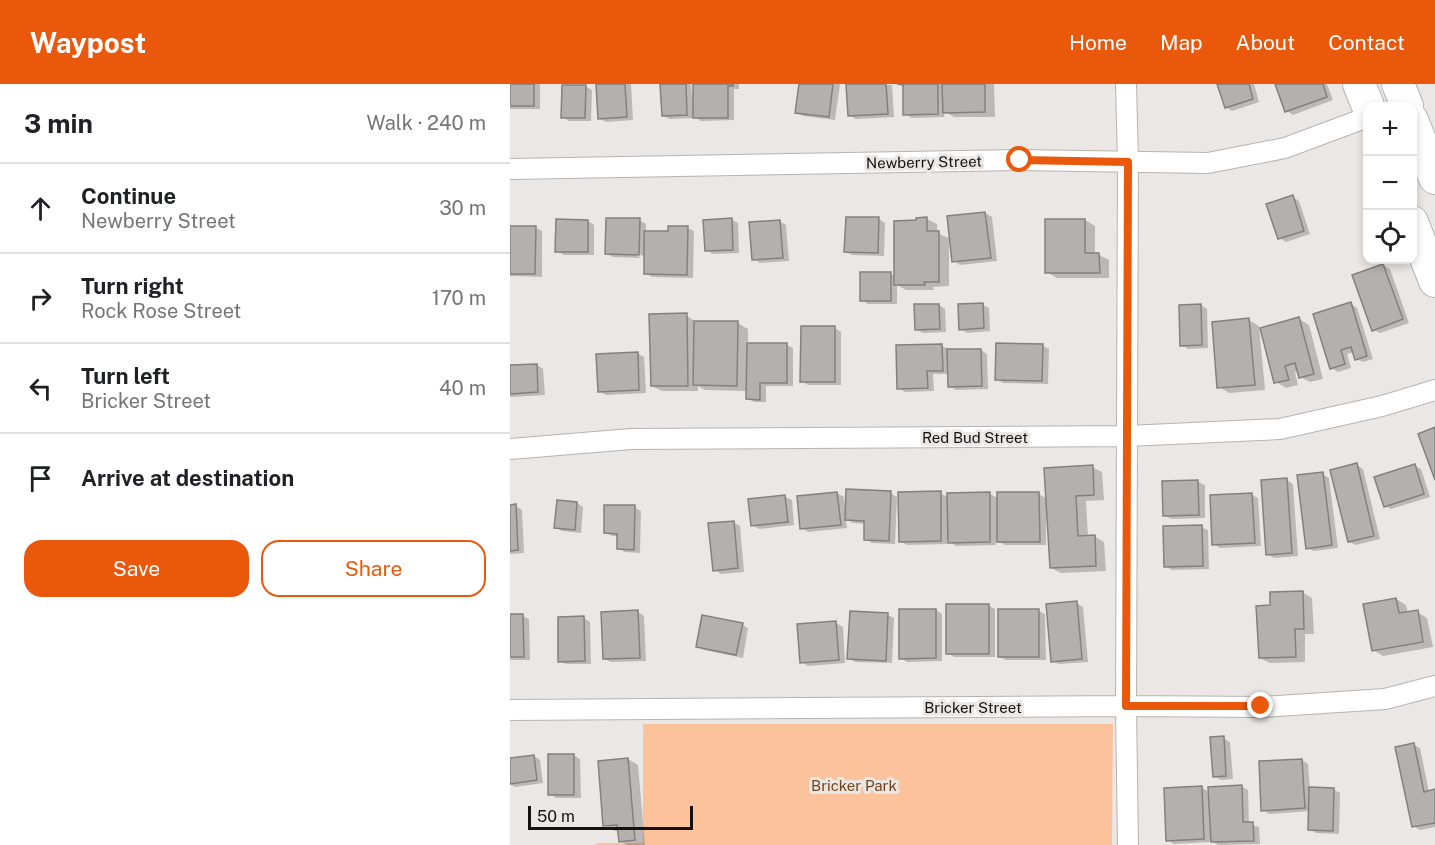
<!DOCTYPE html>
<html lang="en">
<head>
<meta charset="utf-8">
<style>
	:root { --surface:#fff; --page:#f2f2f2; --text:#202124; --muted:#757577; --line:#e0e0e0; --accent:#ea580c }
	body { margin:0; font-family:"Public Sans",sans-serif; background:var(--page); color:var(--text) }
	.controls { position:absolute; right:18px; top:18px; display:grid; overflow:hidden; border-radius:12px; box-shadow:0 3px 9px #0003 }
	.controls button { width:54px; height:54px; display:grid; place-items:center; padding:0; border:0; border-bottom:2px solid var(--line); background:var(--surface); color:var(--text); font:30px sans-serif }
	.scale { position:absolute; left:18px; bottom:15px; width:165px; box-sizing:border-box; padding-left:6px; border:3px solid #131211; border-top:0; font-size:16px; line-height:21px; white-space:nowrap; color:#131211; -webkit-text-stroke:4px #ebe7e4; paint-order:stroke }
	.stop { position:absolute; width:18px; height:18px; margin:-14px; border:4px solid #ea580c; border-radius:50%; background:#fff }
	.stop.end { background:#ea580c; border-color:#fff; box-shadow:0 2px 6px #0008 }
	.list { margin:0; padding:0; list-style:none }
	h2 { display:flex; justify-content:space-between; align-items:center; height:78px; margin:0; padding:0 24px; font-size:26px }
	h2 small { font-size:20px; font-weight:400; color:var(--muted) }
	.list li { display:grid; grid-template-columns:39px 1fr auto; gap:18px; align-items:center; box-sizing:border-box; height:90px; padding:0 24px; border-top:2px solid var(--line) }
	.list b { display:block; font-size:22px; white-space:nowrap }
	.list p { margin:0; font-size:20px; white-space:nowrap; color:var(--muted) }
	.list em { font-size:20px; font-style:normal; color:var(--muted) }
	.actions { display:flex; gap:12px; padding:18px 24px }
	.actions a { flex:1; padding:14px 0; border:2px solid var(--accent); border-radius:18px; text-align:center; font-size:21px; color:var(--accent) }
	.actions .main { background:var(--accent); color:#fff }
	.icon { flex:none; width:33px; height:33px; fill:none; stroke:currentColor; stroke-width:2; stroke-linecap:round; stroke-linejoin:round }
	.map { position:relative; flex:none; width:925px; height:761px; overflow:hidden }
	header { display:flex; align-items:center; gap:36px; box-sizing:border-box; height:84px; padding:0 30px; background:var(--accent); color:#fff }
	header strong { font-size:28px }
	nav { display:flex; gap:33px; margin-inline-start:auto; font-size:21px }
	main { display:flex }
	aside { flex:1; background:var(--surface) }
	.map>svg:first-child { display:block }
	.green { fill:#fcc29b }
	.shadow { fill:#0003 }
	.building { fill:#b4b0ae; stroke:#83807d; stroke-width:1.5 }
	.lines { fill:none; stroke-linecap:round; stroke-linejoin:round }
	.minor-casing { stroke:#b7b3b1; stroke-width:22 }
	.primary-casing { stroke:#b7b3b1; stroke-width:34 }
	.minor { stroke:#fff; stroke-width:20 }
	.primary { stroke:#fff; stroke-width:32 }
	.route { stroke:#ea580c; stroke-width:8 }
	.labels { text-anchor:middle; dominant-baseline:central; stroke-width:6; stroke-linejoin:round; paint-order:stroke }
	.street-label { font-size:15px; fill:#131211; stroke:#ebe7e4 }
	.park-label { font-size:15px; fill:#74421a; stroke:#ebe7e4 }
</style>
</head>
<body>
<header>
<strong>Waypost</strong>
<nav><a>Home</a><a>Map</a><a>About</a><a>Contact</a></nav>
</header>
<main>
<aside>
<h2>3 min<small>Walk · 240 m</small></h2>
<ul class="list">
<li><svg class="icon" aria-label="ahead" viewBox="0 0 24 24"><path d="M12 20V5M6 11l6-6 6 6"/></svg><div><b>Continue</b><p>Newberry Street</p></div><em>30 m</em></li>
<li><svg class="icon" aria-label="right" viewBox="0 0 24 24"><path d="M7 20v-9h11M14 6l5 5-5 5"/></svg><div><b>Turn right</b><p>Rock Rose Street</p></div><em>170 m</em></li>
<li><svg class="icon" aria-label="left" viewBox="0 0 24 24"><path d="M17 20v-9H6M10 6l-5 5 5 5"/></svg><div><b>Turn left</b><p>Bricker Street</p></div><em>40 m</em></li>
<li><svg class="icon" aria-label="arrive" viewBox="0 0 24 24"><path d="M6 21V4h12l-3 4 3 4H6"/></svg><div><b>Arrive at destination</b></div></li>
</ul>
<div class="actions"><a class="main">Save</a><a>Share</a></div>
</aside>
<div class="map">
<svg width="925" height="761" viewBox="0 0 925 761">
	<rect width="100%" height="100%" fill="#ebe7e4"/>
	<path class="green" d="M133 640H603L602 761H86V759H133Z"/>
	<path class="shadow" d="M0 0H30V25H0Z
		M87 0H121L123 36 96 38 89 34Z
		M152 0H181L182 14H185V0H229V5H224V36L191 37 183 32V34L160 35 153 32Z
		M290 0H330L325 36 293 32 287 28Z
		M338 0 382 1 384 33 346 35 340 32Z
		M389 0H484L485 33H444L434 27V33L402 34 395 30V4Z
		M709 0H744L749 18 722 27 716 23Z
		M767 0H817L823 16 783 31 777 27Z
		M75 2 82 6 81 37H59L53 33Z
		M783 113 789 117 800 150 776 158 769 154Z
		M475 129 482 133 487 177 450 181 444 177Z
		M369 135 375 139 374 172 342 171 336 168Z
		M407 135H417L427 140V149L439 154V202L423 203 424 206H396L387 201V220H358L352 216 381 190 386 193Z
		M129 136 136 140V149H159L177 144 184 147 183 194 142 193 135 189 136 174 123 166 122 169 131 174 103 173 97 170Z
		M222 136 228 139 229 169 203 170 196 166Z
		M575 136 585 142V171H589L599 176V194H547L537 188Z
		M78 137 84 141V171H54L47 167Z
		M269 137 276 141 279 177 250 179 244 175Z
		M0 143 26 144 32 147V193L0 192Z
		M873 181 880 185 899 239 870 249 864 246Z
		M841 220 847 224 863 275 853 278 846 275 844 268 837 270 841 284 828 288 821 284Z
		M429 221 435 225 436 248 413 249 406 245Z
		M473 221 479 224 480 247 457 249 451 245Z
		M690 221 697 225 698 264 678 265 672 261Z
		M176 231 186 238 228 239 238 245V261H277L283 264V302H256V318H245L238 315V307L195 306 188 302V307H152L142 302Z
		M789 235 799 241 813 295 800 298 790 293 789 286 785 288 788 301 776 304 766 298Z
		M739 236 749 242 755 306 719 309 709 303Z
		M325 244 331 248V301H298L292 297Z
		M432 262 439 265 471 266 477 270 478 305 446 306 440 302 439 290H423L424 307 395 308 389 304 387 263Z
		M533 262 539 265 538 300 493 299 487 295Z
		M127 269 134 273 136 309 96 311 89 307Z
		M27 281 33 285 35 311 0 313V283Z
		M846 381 853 385 870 455 846 461 839 458Z
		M905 382 911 385 920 413 881 425 875 422Z
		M582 383 592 388 594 416 576 417 578 453 584 452 594 458 596 487 551 489 541 484 538 434H536V461H495L486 456V461L446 462 437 456V460L397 461 390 457 430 409 439 414 480 410 489 415V410H529L537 415Z
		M812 390 819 394 828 464 804 467 797 464Z
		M777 396 783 400 788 472 764 474 757 470Z
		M688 398 695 401V434L661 435 654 431Z
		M327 409 334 413 335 423 380 409 387 413 385 460 362 459 355 455 356 440 343 439 336 435 337 444 298 448 292 444Z
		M742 411 748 414 751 462 710 464 704 460Z
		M275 413 282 416 284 441 249 445 242 441Z
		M67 419 73 423 71 449 52 447 46 443Z
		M0 422H6L12 426 14 469 0 470Z
		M124 423 131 427 130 469 115 468 108 464V452H102L96 448Z
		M223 438 230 442 234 488 211 490 205 486Z
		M691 443 698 446 699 485 662 486 655 482Z
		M792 508 802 514 804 550H795V578L760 579 750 574 762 523Z
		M886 515 896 521 898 530 907 528 917 534 923 563 873 572 863 566Z
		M566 519 573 523 578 578 549 580 542 577Z
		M478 521 485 525V573H444L438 569Z
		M426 526 432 530V577L397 578 391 574Z
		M529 527 535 530 536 576H496L490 573Z
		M128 528 134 532 136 577 101 578 94 575Z
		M378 531 384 534 382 579 345 578 339 574Z
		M0 532H12L19 535 20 576H0Z
		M74 534 80 538 81 580H56L50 577Z
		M326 539 333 543 335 579 298 582 292 578Z
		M232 541 238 544 233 574 194 566 188 563Z
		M713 654 720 658 723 695 711 696 704 692Z
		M904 661 910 664 919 708 925 707V743L910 746 903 742Z
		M63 671 70 675 71 714H46L40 710Z
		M24 672 30 676 33 699 5 703 0 700V675Z
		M118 675 128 681 135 761H117L110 757 109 747H105L95 741Z
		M792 676 798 680 800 705H823L830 709 829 750 806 749 799 745 800 727 759 730 753 726Z
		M731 702 738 706 739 740 749 743 750 760 708 761 700 756V758L664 760 658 756 691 703 700 709Z"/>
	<path class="building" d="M0 0H24V22H0Z
		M86 0H115L117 33 88 35Z
		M150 0H176L177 31 152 32Z
		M183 0H223V2H218V34H183Z
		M289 0H323L319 33 285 29Z
		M336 0H376L378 30 338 32Z
		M428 0V30L393 31V1L387 0Z
		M432 0H475V28L433 29Z
		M707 0H739L743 15 715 24Z
		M765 0H813L817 13 775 28Z
		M52 1H76L75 34H51Z
		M783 111 794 147 768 155 756 120Z
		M475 128 481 174 442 178 437 132Z
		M336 133H369L368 169 334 168Z
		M417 133V147H429V198H414L415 201H384V137L406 136V134Z
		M96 134H130L129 171 95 170Z
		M222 134 223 166 195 167 193 136Z
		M46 135 78 136V168H45Z
		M535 135H575V169H589L590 189H535Z
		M270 136 273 174 242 176 239 138Z
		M0 142H26L25 190H0Z
		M158 142H178L177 191 134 190V147H158Z
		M873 180 893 235 862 247 842 191Z
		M350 188H381V217H350Z
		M841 218 857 272 845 276 841 263 831 266 835 280 820 285 803 230Z
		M473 219 474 244 449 246 448 220Z
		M404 220H429L430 245 405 246Z
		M691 220 692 261 670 262 669 221Z
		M177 229 178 302H141L139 230Z
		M789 233 804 290 789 294 785 279 775 282 779 296 764 299 750 244Z
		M739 234 745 301 707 304 702 238Z
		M184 237H228L227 302 183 301Z
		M291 242H325V298H290Z
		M237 259H277V299H250V316L236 315Z
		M486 259 533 260 532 297 485 296Z
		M432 260 433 287H417L418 304 387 305 386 261Z
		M437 265H471L472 302 438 303Z
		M128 268 129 306 88 308 86 270Z
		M27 280 28 308 0 310V281Z
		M925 343V396L908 350Z
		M847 379 864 452 838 458 820 386Z
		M905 380 914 410 874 423 864 393Z
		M583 381 584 411 566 412 568 452 585 451 586 482 540 484 534 384Z
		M813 388 822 461 796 465 787 391Z
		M777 394 782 469 756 471 751 396Z
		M688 396 689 431 653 432 652 397Z
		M336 405 381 407 379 457 354 456V437L335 436Z
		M431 407V457L389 458 388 408Z
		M327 408 331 441 290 445 287 412Z
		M480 408V458L438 459 437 409Z
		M487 408H529L530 458H487Z
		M742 409 745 459 702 461 700 411Z
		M275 411 278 438 241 442 238 415Z
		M47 416 67 418 65 446 44 444Z
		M6 420 8 466 0 467V421Z
		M94 421H125L124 466 107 465V450L94 449Z
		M224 437 228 484 203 487 198 439Z
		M692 441 693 482 654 483 653 442Z
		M793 507 794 545H785L786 573 749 574 746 522 760 521V508Z
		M886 514 889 529 908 526 913 558 862 567 853 520Z
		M567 517 572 575 541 578 536 520Z
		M436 520H479V570H436Z
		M389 525H426V574L389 575Z
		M488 525H529V573H488Z
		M128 526 130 574 93 575 91 528Z
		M340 527 378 529 376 577 337 575Z
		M0 530H13L14 573H0Z
		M192 531 233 539 226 571 186 563Z
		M74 532 75 577 48 578V533Z
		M326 537 329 576 290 579 287 540Z
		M714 652 716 692 703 693 700 653Z
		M904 659 914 708 925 705V739L902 743 885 663Z
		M38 670H64V711H38Z
		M24 671 27 696 0 700V674Z
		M118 674 125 756 109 758 107 741 93 742 88 677Z
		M792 675 795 724 751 727 749 677Z
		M732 701 733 738H743L744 757 701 758 698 703Z
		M692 702 694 755 656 757 654 704Z
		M799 703 824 704 823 747 798 746Z"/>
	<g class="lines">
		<g class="minor-casing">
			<path id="minor" d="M616 0 618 78 616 622 618 761
				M0 85 510 76 698 79 775 64 858 33
				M0 365 121 355 617 352 770 345 872 322 925 306
				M0 626 616 622 751 623 875 615 925 602"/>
		</g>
		<g class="primary-casing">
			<path id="primary" d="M849 0 858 22
				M888 0 897 22
				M902 36 925 94
				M902 138 925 197"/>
		</g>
		<use href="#minor" class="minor"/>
		<use href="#primary" class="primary"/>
	</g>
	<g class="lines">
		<path class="route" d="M510 76 618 78 616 622H751"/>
	</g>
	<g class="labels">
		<g class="street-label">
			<text transform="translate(414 78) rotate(-1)">Newberry Street</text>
			<text x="465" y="353">Red Bud Street</text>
			<text x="463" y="623">Bricker Street</text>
		</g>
		<g class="park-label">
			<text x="344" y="701">Bricker Park</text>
		</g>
	</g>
</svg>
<div class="controls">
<button>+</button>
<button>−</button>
<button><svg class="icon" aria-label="locate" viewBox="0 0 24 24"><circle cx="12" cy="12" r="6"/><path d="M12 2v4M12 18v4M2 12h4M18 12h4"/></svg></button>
</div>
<div class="scale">50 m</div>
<div class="stop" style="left:510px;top:76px"></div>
<div class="stop end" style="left:751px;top:622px"></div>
</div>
</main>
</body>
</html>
